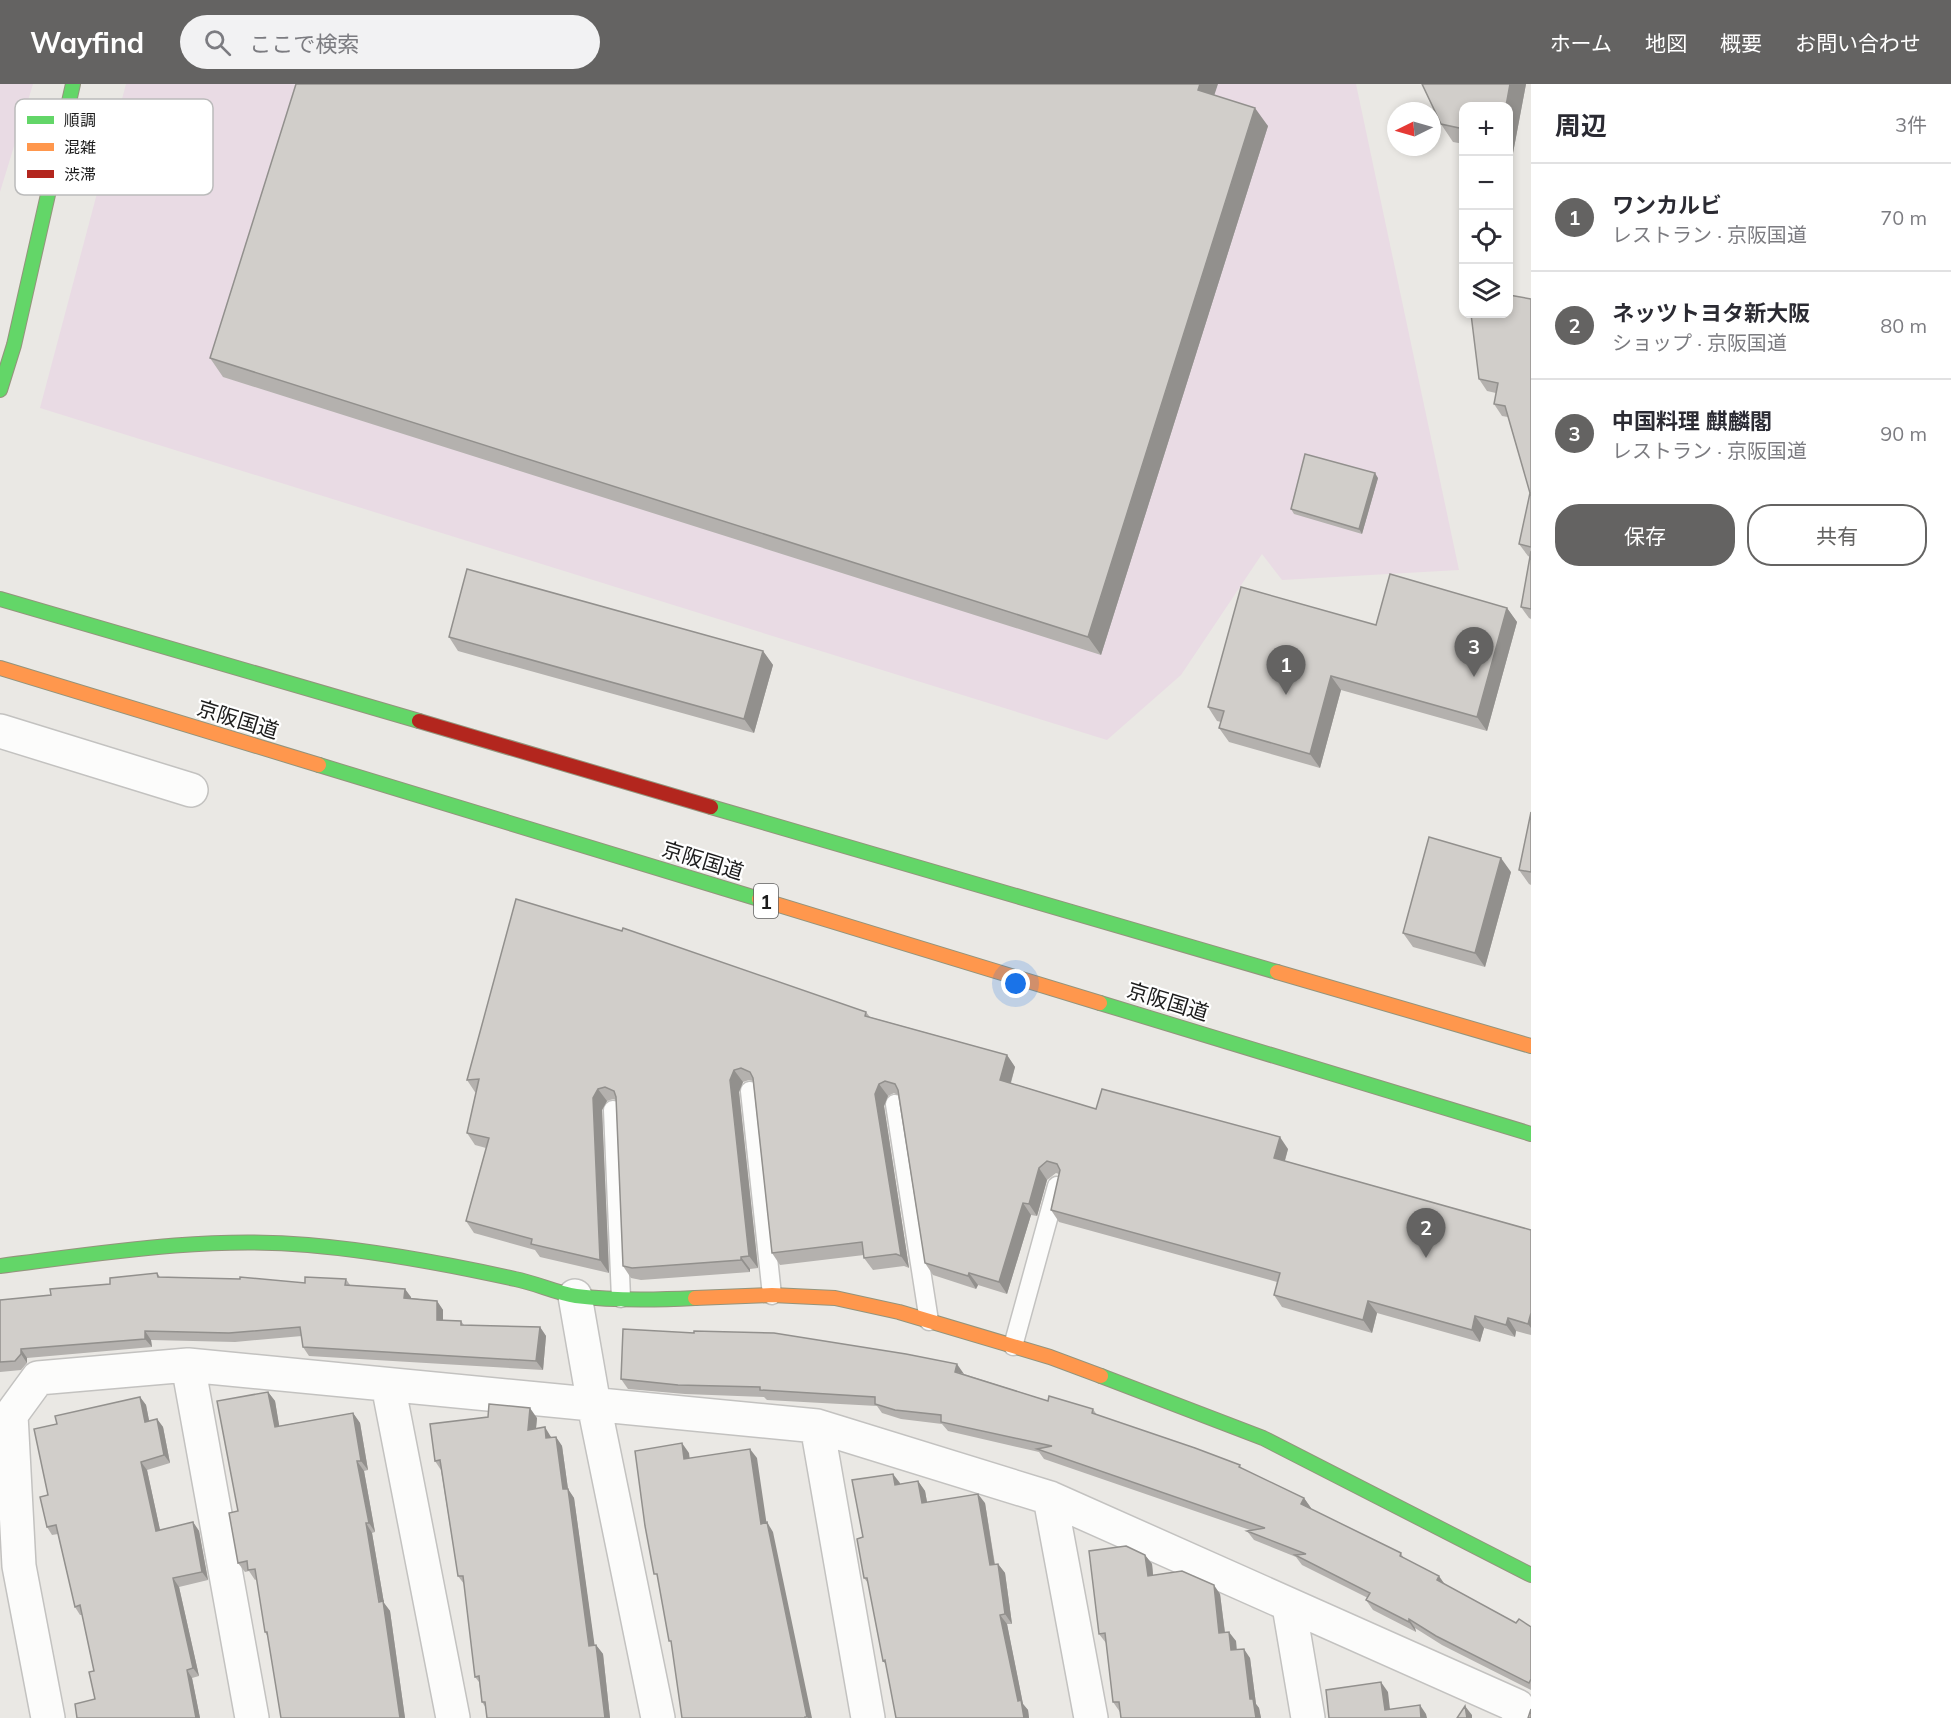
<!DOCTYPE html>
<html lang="ja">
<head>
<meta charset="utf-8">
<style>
	:root { --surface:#fff; --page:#f2f2f3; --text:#2b2b33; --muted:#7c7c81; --line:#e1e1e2; --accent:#646362 }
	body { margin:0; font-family:Mulish,"Noto Sans JP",sans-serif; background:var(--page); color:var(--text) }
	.controls { position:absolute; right:18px; top:18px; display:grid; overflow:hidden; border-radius:12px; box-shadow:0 3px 9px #0003 }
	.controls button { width:54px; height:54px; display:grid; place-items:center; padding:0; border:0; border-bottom:2px solid var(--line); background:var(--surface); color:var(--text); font:30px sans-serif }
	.compass { position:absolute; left:1387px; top:18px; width:54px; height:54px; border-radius:50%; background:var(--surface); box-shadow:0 3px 9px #0003; rotate:265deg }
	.you { position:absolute; left:1016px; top:900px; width:21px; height:21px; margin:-15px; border:4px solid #fff; border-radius:50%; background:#1a73e8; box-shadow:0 0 0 9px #1a73e833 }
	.badge { display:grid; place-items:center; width:39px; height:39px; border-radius:50%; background:var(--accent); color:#fff; font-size:20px; font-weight:700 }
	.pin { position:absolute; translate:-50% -50px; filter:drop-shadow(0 2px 3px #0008) }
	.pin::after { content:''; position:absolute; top:32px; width:21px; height:18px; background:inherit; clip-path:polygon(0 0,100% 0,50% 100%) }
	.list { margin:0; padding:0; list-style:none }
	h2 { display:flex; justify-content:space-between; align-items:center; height:78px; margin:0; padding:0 24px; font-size:26px }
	h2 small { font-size:20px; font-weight:400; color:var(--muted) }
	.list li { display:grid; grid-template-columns:39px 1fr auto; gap:18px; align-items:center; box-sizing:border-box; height:108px; padding:0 24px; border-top:2px solid var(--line) }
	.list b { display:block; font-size:22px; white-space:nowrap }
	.list p { margin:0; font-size:20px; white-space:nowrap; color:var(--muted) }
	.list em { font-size:20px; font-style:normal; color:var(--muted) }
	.actions { display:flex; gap:12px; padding:18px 24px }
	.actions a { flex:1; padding:14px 0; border:2px solid var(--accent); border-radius:24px; text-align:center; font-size:21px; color:var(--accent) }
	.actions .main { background:var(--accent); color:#fff }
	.icon { flex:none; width:33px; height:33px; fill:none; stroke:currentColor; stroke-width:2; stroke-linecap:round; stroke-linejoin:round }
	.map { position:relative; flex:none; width:1531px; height:1634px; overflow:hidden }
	header { display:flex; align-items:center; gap:36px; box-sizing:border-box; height:84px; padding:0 30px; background:var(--accent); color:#fff }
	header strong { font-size:28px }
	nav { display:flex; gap:33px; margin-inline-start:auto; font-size:21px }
	.search { width:420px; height:54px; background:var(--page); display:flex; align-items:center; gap:15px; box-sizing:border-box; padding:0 21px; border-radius:33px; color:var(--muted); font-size:22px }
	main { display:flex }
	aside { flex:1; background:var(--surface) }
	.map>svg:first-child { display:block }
	.industrial { fill:#e9dbe4 }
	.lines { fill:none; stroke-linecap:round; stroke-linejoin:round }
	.lane-casing { stroke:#c3c2c0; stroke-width:21 }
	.street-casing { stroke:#c3c2c0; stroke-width:36 }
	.fast-casing { stroke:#93947c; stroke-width:16 }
	.slow-casing { stroke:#93947c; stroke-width:16 }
	.jam-casing { stroke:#93947c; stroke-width:16 }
	.lane { stroke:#fcfcfb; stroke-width:18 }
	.street { stroke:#fcfcfb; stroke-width:33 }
	.fast { stroke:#63d668; stroke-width:14 }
	.slow { stroke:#ff974d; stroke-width:14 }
	.jam { stroke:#b3261e; stroke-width:14 }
	.wall { fill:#b4b1ae }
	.shaded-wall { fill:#92908d }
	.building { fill:#d1ceca; stroke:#92908d; stroke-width:1.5 }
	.labels { text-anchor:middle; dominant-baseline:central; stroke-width:4.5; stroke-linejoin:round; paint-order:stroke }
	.shield { fill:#fff; stroke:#606060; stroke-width:1.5 }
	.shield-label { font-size:20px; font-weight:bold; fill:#1c1c1c }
	.street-label { font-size:21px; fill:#1c1c1c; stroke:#fff }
	.key { fill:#fff; stroke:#bbb; stroke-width:1.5 }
	.key-label { font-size:16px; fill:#1c1c1c }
</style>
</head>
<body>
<header>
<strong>Wayfind</strong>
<div class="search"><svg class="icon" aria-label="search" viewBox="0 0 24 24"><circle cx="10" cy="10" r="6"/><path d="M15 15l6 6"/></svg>ここで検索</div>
<nav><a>ホーム</a><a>地図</a><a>概要</a><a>お問い合わせ</a></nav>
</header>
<main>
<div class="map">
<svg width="1531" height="1634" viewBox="0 0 1531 1634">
	<rect width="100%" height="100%" fill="#eae8e4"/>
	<path class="industrial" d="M0 0H33L0 108Z
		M126 0H1356L1459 486 1282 496 1262 470 1181 591 1107 656 40 324Z"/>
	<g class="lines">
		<g class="lane-casing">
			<path id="lane" d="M750 1007 772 1211
				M895 1020 929 1237
				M613 1026 621 1214
				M1013 1262 1057 1102"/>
		</g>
		<g class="street-casing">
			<path id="street" d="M0 647 191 706
				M575 1212 594 1321 658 1634
				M188 1281 252 1634
				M388 1301 453 1634
				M817 1342 868 1634
				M1050 1414 1091 1634
				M1289 1522 1308 1634
				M48 1634 19 1482 11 1331 38 1294 188 1281 817 1342 1050 1414 1517 1622 1519 1634"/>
		</g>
		<g class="fast-casing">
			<path id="fast" d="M0 306 14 261 73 0
				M0 515 419 637
				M319 681 759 815
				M711 723 1277 888
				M1100 919 1531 1050
				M0 1182C103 1169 205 1152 308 1161 378 1167 447 1180 515 1195 536 1199 556 1209 576 1212 615 1217 656 1216 695 1214
				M1101 1292 1263 1354 1531 1491"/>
		</g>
		<g class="slow-casing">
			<path id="slow" d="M0 584 319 681
				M759 815 1100 919
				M1277 888 1531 962
				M695 1214 772 1211 835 1214 899 1228 1050 1273 1101 1292"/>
		</g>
		<g class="jam-casing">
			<path id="jam" d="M419 637 711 723"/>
		</g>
		<use href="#lane" class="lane"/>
		<use href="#street" class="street"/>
		<use href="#fast" class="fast"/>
		<use href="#slow" class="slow"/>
		<use href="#jam" class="jam"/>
	</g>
	<path class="wall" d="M1422 0H1526L1513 69 1509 68V22H1464V60L1453 58 1441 40Z
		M1215 11 1268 42 1101 571 223 293 210 274Z
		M1531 215V535L1529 534 1521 523 1530 473 1528 472 1519 460 1530 409 1508 333 1502 332 1494 320 1496 309 1487 307 1479 295Z
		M1378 394 1362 450 1294 430 1291 425Z
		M1507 524 1517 538 1487 647 1341 606 1320 684 1229 658 1219 644 1221 638 1217 637 1208 623 1376 541Z
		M449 553 763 567 773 581 754 649 458 567Z
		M1531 728V801L1529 800 1519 786Z
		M1511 788 1485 883 1413 863 1403 849Z
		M866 928 870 933 1007 971 1015 983 1011 999 1096 1025 1288 1065 1285 1077 1531 1146V1251L1516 1247 1515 1253 1484 1244 1480 1258 1377 1229 1372 1249 1282 1223 1274 1211 1277 1198 1059 1138 1051 1126 1059 1090 1056 1089 1047 1096 1037 1132 1031 1131 1007 1210 978 1201 976 1205 933 1191 925 1179 898 1011 894 1009 888 1012 884 1022 909 1184 904 1182 873 1186 864 1174V1171L780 1181 772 1169 753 997 749 996 743 998 739 1008 758 1184 750 1185V1188L696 1192 641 1196 631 1194 623 1182 616 1016 613 1015 607 1017 602 1026 609 1189 540 1173 535 1166 474 1149 466 1137 486 1064 475 1061 467 1049 476 1008H475L467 996Z
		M157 1189 160 1193 305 1199 346 1195 350 1201 405 1205 411 1214 437 1217 443 1226V1236L461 1237 464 1241 540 1243 546 1252 543 1286 309 1272 303 1263 302 1252 235 1258 151 1256 152 1263 27 1274V1279L21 1286 0 1288V1216L51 1211 110 1200Z
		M964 1290 1048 1317 1093 1325 1097 1331 1240 1381 1242 1385 1304 1414 1311 1424 1310 1425 1401 1469 1404 1475 1445 1501 1516 1539 1531 1543V1606L1442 1561 1415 1544 1416 1548 1373 1526 1366 1516 1368 1514 1302 1481 1296 1473 1254 1456 1247 1447 1250 1446 1044 1375 1039 1368 948 1347 942 1340 901 1335 882 1329 877 1322 767 1316 764 1313 685 1310 628 1305 621 1295Z
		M268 1308 275 1317 279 1342 353 1329 360 1339 368 1386 364 1387 375 1448 372 1449 384 1519 390 1527 405 1634H281L268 1553 265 1548 257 1495 255 1496 249 1487 245 1488 238 1479V1427Z
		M140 1313 146 1321 149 1337 157 1335 163 1343 170 1379 147 1386 160 1446 193 1438 199 1447 208 1496 179 1503 199 1592 192 1594 200 1634H77L95 1615 94 1587 82 1531H80L75 1523 58 1450 52 1451 47 1443 48 1411 57 1340Z
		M488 1333 537 1334 536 1344 551 1353H556L562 1362 568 1405 574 1414 594 1561H596L603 1570 610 1634H487L486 1624 482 1618 479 1598 475 1593 464 1500 458 1492 441 1386 435 1377Z
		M918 1397 925 1407 927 1418 985 1419 995 1480H998L1005 1489 1012 1540H1007L1023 1620 1028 1626 1029 1634H896L887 1582 883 1577 868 1499 864 1494 863 1453 900 1399V1400Z
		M1145 1471 1152 1480 1153 1491 1220 1510 1225 1548 1236 1557 1237 1566 1250 1574 1256 1620 1259 1624 1261 1634H1121L1120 1628 1113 1618 1106 1559 1099 1550Z"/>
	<path class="shaded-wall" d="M1200 0H1218L1210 24 1198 6Z
		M1510 0H1526L1513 69 1509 63V22H1506Z
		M1255 24 1268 42 1101 571 1088 553Z
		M1375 389 1378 394 1362 450 1359 445Z
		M1507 524 1517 538 1487 647 1477 633Z
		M763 567 773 581 754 649 744 635Z
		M1331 592 1341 606 1320 684 1310 670Z
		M1501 774 1511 788 1485 883 1475 869Z
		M1007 971 1015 983 1008 1008 1000 996Z
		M734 986 743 998 739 1008 758 1184 749 1172 730 996Z
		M879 1000 888 1012 884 1022 909 1184 901 1172 875 1010Z
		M598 1005 607 1017 602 1026 609 1189 600 1176 593 1014Z
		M1280 1053 1288 1065 1282 1086 1274 1074Z
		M1039 1084 1047 1096 1037 1132 1029 1120Z
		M1023 1119 1031 1131 1007 1210 999 1198Z
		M741 1173 750 1185V1188L741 1176Z
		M969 1189 978 1201 976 1205 968 1192Z
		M405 1205 411 1213 410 1223 404 1214Z
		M437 1217 443 1226V1244L437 1236Z
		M1368 1217 1377 1229 1372 1249 1363 1236Z
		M1531 1229V1244L1528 1240Z
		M1475 1232 1484 1244 1480 1258 1472 1246Z
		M1508 1234 1516 1247 1515 1253 1506 1241Z
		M540 1243 546 1252 543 1286 536 1277Z
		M145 1247 151 1256 152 1263 145 1255Z
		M21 1265 27 1274V1279L21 1270Z
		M957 1280 964 1290 955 1288Z
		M268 1308 275 1317 281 1352 275 1343Z
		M140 1313 146 1321 151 1346 145 1338Z
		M530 1324 537 1334 535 1355 528 1346Z
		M353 1329 360 1339 368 1386 361 1377Z
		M157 1335 163 1343 170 1379 164 1371Z
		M545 1343 551 1353 546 1354Z
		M556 1353 562 1362 568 1405 574 1414 596 1571 589 1562 563 1405Z
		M682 1359 689 1369 691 1385 684 1375Z
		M750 1365 757 1374 768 1449 761 1440Z
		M357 1377 364 1387 375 1448 369 1439Z
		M141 1378 147 1386 162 1455 156 1447Z
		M893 1390 900 1399 901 1411 895 1401Z
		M918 1397 925 1407 929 1429 922 1419Z
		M978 1410 985 1419 996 1490 990 1481Z
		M1304 1414 1311 1424 1308 1430 1301 1420Z
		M193 1438 199 1447 208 1496 202 1488Z
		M767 1438 773 1448 812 1634H808L807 1633Z
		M366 1439 372 1449 384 1519 390 1527 405 1634H400Z
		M1145 1471 1152 1480 1154 1501 1148 1492Z
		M998 1480 1005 1489 1012 1540 1005 1530Z
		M1439 1492 1446 1502 1437 1496Z
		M173 1494 179 1503 199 1592 193 1584Z
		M1214 1501 1220 1510 1226 1558 1219 1549Z
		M1000 1531 1007 1540 1023 1620 1028 1626 1029 1634H1024L1018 1617Z
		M1409 1535 1415 1544 1416 1548 1409 1538Z
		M1229 1548 1236 1557 1237 1576 1231 1566Z
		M596 1561 603 1570 610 1634H605Z
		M1244 1565 1250 1574 1256 1620 1259 1624 1261 1634H1256L1250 1615Z
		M187 1586 192 1594 200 1634H196Z
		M1381 1598 1388 1608 1391 1634 1385 1626Z
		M1420 1621 1426 1630 1427 1634H1421Z
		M1465 1622 1472 1631V1634H1467Z"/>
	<path class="building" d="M296 0H1200L1198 6 1255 24 1088 553 210 274Z
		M1422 0H1510L1506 22H1464V45L1441 40Z
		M1509 211 1531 215V463L1519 460 1530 409 1505 322 1494 320 1498 299 1479 295 1471 230H1509Z
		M1305 370 1375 389 1359 445 1291 425Z
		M1531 467V525L1521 523Z
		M467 485 763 567 744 635 449 553Z
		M1390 490 1507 524 1477 633 1331 592 1310 670 1219 644 1224 627 1208 623 1241 503 1376 541Z
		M1531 728V788L1519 786Z
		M1429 753 1501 774 1475 869 1403 849Z
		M516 815 622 847 623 844 866 928 865 932 1007 971 1000 996 1096 1025 1102 1005 1280 1053 1274 1074 1531 1146V1229L1528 1240 1508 1234 1506 1241 1475 1232 1472 1246 1368 1217 1363 1236 1274 1211 1280 1189 1051 1126 1060 1086 1057 1080 1047 1077 1039 1084 1029 1120 1023 1119 999 1198 969 1189 968 1192 925 1179 898 1006 895 1000 885 997 879 1000 875 1010 901 1172 896 1170 864 1174 862 1158 772 1169 753 994 750 988 741 984 734 986 730 996 749 1172 741 1173V1176L687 1180 632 1184 623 1182 616 1013 614 1007 605 1003 598 1005 593 1014 600 1176 531 1160 532 1155 466 1137 489 1054 467 1049 479 995 467 996Z
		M157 1189 158 1193 240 1195V1193L305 1199V1193L346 1195 345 1201 405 1205 404 1214 437 1217V1236L461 1237V1241L540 1243 536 1277 303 1263 300 1243 229 1249 145 1247V1255L21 1265V1270L15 1277 0 1278V1216L51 1211 50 1205 110 1200V1194Z
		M623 1245 694 1249V1247L774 1249 906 1270 957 1280 955 1288 1048 1317 1049 1312 1093 1325 1092 1329 1195 1364 1240 1381 1239 1383 1304 1414 1301 1420 1401 1469 1400 1472 1439 1492 1437 1496 1516 1539 1519 1535 1531 1543V1595L1529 1599 1436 1552 1409 1535V1538L1366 1516 1370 1509 1295 1471 1306 1470 1247 1447 1265 1444 1037 1365 1052 1362 941 1338V1331L895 1326 875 1320V1313L760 1306V1303L678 1301 621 1295Z
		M268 1308 275 1343 353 1329 361 1377H357L369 1439H366L379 1518 383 1517 400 1634H281L267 1548H265L255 1485 248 1486 247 1477 238 1479 229 1429 238 1427 217 1317Z
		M140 1313 145 1338 157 1335 164 1371 141 1378 156 1447 193 1438 202 1488 173 1494 193 1584 187 1586 196 1634H77L75 1620 95 1615 89 1588 94 1587 80 1521 75 1523 56 1441 47 1443 40 1413 48 1411 34 1345 57 1340 55 1332Z
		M489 1320 530 1324 528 1346 545 1343 546 1354 556 1353 563 1405H568L589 1562 596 1561 605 1634H487L485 1618H482L479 1592 475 1593 463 1492H458L440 1376 435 1377 430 1340 488 1333Z
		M682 1359 684 1375 750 1365 761 1440 767 1438 807 1633H805V1634H682L671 1557H669L657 1490H654L645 1442 635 1367Z
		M893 1390 895 1401 918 1397 922 1419 978 1410 990 1481 998 1480 1005 1530 1000 1531 1018 1617 1021 1616 1024 1634H896L885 1576 883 1577 867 1494H864L857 1455 863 1453 852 1396Z
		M1126 1462 1145 1471 1148 1492 1182 1487 1214 1501 1219 1549 1229 1548 1231 1566 1244 1565 1250 1615H1253L1256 1634H1121L1119 1618H1113L1105 1549 1099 1550 1089 1467Z
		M1381 1598 1385 1626 1420 1621 1421 1634H1329L1326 1606Z
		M1465 1622 1467 1634H1457Z
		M1531 1625V1634H1528Z"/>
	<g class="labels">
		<rect class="shield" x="754" y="800" width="24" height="34" rx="4.5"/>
		<g class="shield-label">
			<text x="766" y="817">1</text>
		</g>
		<g class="street-label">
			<text transform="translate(238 635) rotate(17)">京阪国道</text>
			<text transform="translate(703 776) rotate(17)">京阪国道</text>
			<text transform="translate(1168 917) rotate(17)">京阪国道</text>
		</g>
	</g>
	<rect x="15" y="15" width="198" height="96" rx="9" class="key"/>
	<rect x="27" y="32" width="27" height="8" fill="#63d668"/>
	<rect x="27" y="59" width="27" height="8" fill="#ff974d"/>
	<rect x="27" y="86" width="27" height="8" fill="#b3261e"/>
	<g class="key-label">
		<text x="64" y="42">順調</text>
		<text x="64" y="69">混雑</text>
		<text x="64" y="96">渋滞</text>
	</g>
</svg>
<div class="controls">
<button>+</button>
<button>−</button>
<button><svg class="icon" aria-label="locate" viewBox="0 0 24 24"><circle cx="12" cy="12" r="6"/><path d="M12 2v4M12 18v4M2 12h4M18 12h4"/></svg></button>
<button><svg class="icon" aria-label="layers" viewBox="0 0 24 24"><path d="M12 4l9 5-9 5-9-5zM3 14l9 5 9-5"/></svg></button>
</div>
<svg class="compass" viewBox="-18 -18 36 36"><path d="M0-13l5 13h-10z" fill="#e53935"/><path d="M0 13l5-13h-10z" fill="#7c7c81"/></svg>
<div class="you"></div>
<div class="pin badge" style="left:1286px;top:611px">1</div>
<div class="pin badge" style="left:1426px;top:1174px">2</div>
<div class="pin badge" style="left:1474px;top:593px">3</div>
</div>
<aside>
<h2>周辺<small>3件</small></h2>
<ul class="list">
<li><span class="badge">1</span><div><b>ワンカルビ</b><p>レストラン · 京阪国道</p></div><em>70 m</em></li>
<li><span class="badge">2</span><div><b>ネッツトヨタ新大阪</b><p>ショップ · 京阪国道</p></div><em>80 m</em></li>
<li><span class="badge">3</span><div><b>中国料理 麒麟閣</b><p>レストラン · 京阪国道</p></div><em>90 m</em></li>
</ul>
<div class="actions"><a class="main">保存</a><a>共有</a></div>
</aside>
</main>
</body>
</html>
